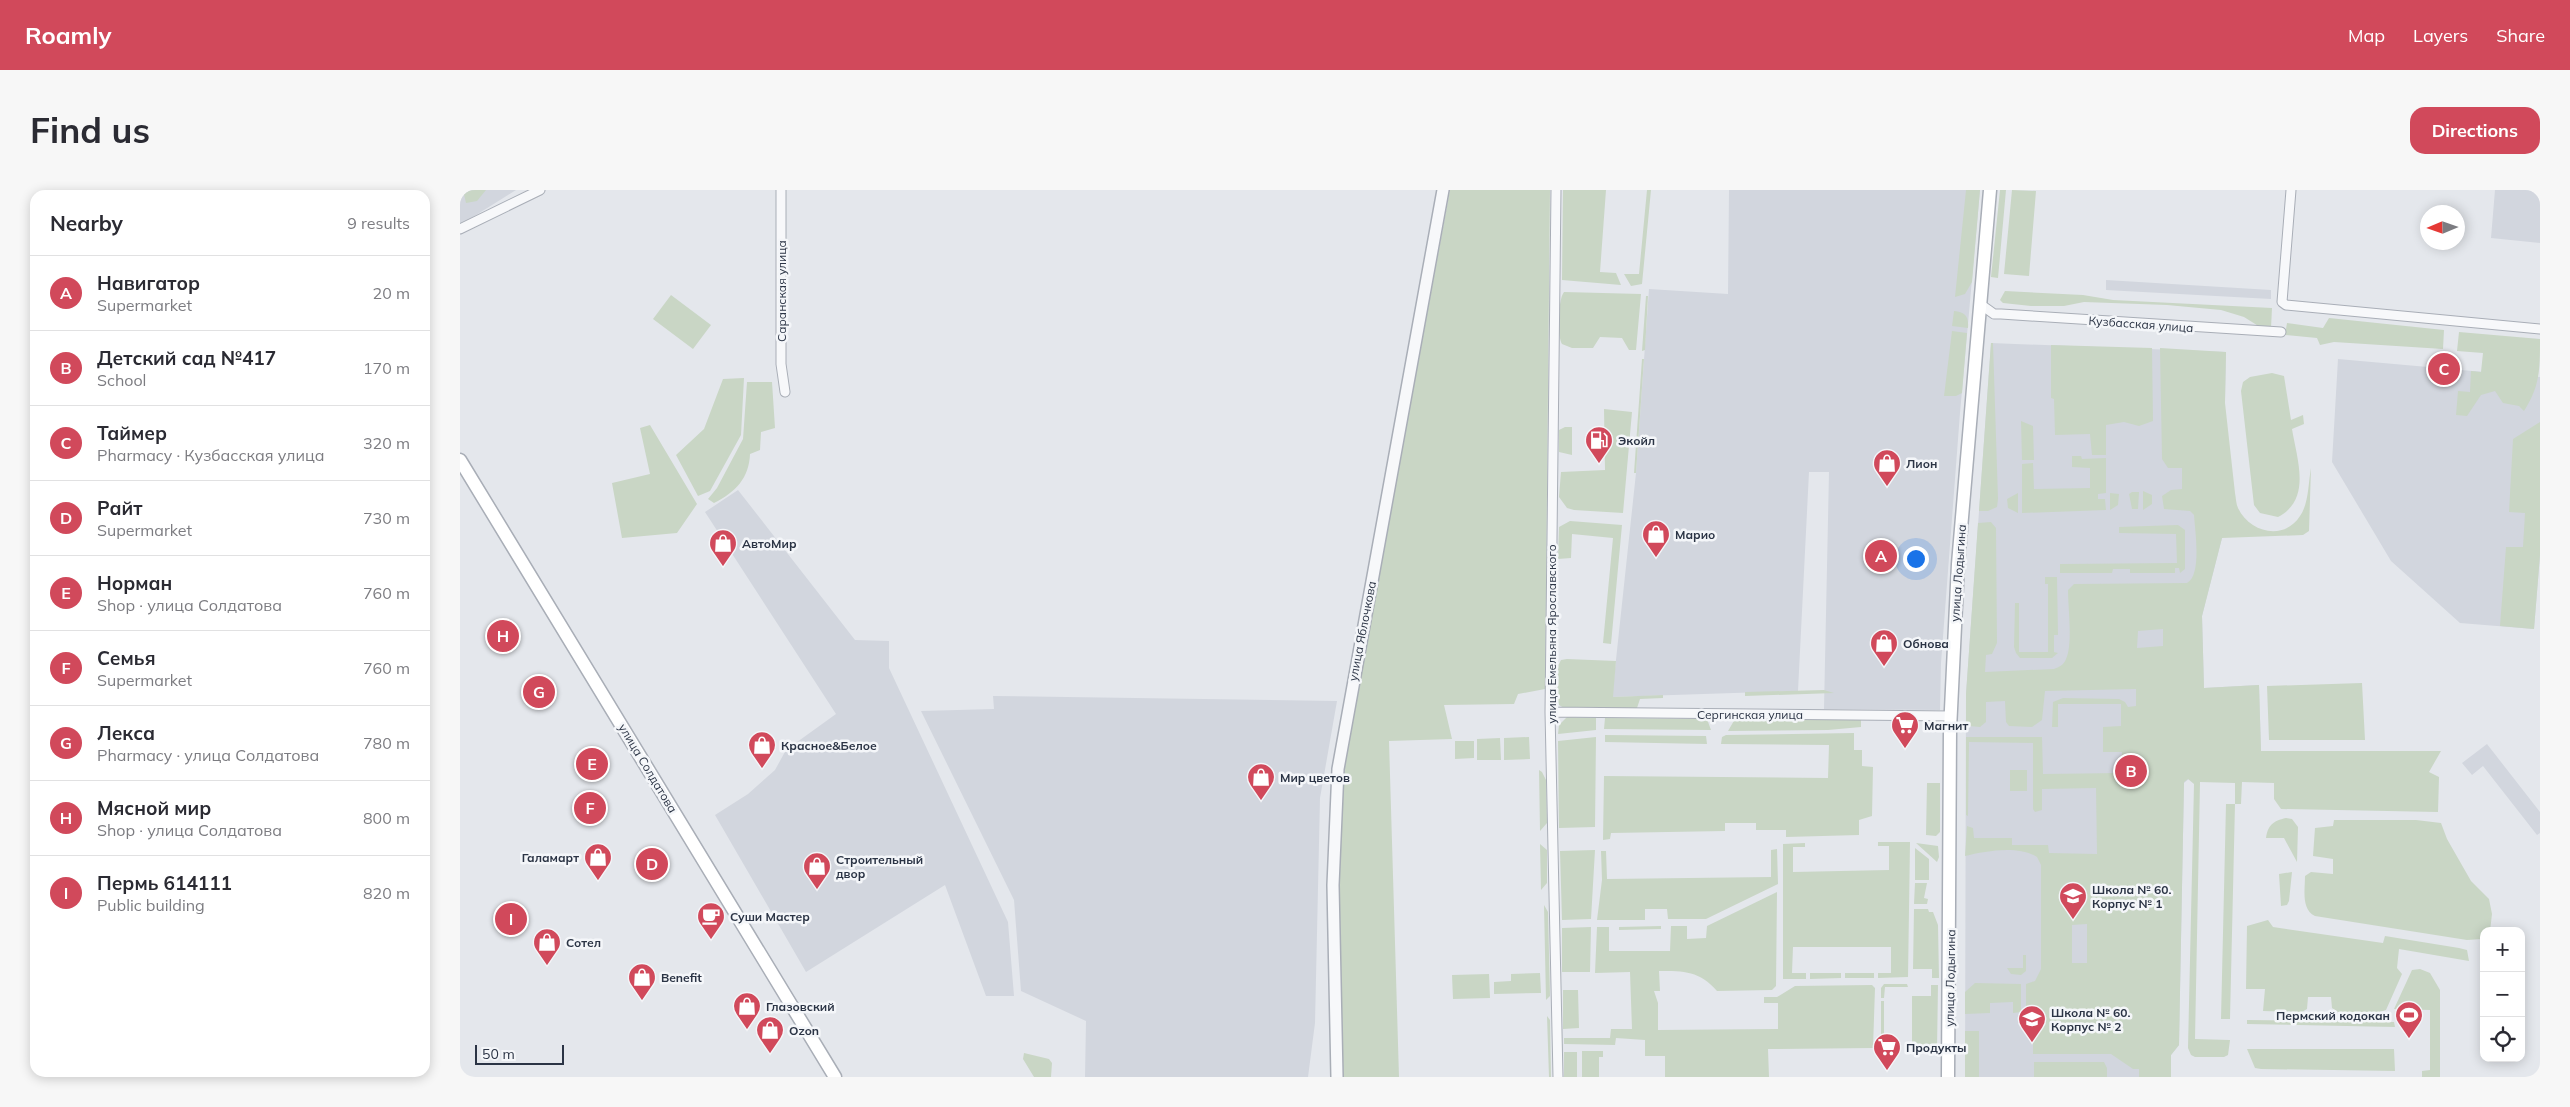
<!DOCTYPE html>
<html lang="en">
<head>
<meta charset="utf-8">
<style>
	:root { --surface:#fff; --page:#f7f7f7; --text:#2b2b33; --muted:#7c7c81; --line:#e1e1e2; --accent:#d1495b }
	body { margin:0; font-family:Mulish,sans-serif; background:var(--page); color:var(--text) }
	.controls { position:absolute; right:15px; bottom:15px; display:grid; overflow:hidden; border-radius:10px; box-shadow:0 2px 12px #0003 }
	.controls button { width:45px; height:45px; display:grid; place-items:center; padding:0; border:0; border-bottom:1px solid var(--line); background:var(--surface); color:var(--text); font:25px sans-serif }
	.compass { position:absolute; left:1960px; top:15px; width:45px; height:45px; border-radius:50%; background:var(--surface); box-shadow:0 2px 12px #0003; rotate:268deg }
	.scale { position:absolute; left:15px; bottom:12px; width:89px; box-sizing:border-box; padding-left:5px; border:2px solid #2b3445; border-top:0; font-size:14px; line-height:18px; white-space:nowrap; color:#2b3445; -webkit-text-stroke:4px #f4f6f9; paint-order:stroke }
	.you { position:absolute; left:1455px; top:368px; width:18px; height:18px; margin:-12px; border:4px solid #fff; border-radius:50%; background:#1a73e8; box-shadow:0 0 0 8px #1a73e833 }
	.badge { display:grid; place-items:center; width:32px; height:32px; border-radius:50%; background:var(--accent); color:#fff; font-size:16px; font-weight:700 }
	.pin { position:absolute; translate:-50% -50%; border:2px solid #fff; box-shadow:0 1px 5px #0006 }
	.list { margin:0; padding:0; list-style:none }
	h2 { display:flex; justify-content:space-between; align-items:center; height:65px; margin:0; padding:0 20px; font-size:21px }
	h2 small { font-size:16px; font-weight:400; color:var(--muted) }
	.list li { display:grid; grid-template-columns:32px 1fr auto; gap:15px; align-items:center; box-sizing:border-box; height:75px; padding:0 20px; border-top:1px solid var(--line) }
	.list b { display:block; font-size:19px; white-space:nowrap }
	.list p { margin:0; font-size:16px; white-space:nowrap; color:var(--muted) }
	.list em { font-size:16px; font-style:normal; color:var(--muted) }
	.icon { flex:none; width:28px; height:28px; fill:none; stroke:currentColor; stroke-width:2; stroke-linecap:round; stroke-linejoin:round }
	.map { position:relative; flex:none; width:2080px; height:887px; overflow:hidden; border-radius:15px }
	header { display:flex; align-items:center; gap:30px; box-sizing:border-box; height:70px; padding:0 25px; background:var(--accent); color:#fff }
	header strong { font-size:24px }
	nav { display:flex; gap:28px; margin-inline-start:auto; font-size:18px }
	.intro { display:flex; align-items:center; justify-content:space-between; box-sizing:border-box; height:120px; padding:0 30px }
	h1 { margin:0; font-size:35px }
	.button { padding:12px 22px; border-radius:15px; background:var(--accent); color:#fff; font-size:18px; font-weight:700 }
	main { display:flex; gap:30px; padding:0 30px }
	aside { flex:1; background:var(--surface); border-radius:15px; box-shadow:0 2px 12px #0003 }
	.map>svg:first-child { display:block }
	.built { fill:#d2d6de }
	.green { fill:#c9d6c5; fill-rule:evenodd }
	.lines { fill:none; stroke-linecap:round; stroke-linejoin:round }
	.minor-casing { stroke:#a9aeb7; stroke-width:11 }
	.tertiary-casing { stroke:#a9aeb7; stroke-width:14 }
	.secondary-casing { stroke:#a9aeb7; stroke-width:15 }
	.minor { stroke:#f7f8fa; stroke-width:9 }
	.tertiary { stroke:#f7f8fa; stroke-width:11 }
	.secondary { stroke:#fff; stroke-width:12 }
	.labels { text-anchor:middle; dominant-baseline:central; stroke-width:5; stroke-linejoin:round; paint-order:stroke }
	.street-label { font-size:12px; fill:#2b3445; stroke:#f4f6f9 }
	.poi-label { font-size:12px; font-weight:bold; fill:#2b3445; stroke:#f4f6f9; text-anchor:start }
</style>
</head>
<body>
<header>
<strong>Roamly</strong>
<nav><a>Map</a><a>Layers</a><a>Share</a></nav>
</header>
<div class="intro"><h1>Find us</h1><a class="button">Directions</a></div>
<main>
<aside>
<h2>Nearby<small>9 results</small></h2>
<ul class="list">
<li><span class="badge">A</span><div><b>Навигатор</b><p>Supermarket</p></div><em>20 m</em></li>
<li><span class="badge">B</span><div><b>Детский сад №417</b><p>School</p></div><em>170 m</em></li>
<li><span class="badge">C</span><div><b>Таймер</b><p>Pharmacy · Кузбасская улица</p></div><em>320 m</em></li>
<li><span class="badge">D</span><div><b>Райт</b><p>Supermarket</p></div><em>730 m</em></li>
<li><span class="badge">E</span><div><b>Норман</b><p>Shop · улица Солдатова</p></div><em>760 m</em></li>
<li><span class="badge">F</span><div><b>Семья</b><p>Supermarket</p></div><em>760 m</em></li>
<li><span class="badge">G</span><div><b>Лекса</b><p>Pharmacy · улица Солдатова</p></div><em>780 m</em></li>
<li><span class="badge">H</span><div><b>Мясной мир</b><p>Shop · улица Солдатова</p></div><em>800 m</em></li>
<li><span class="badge">I</span><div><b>Пермь 614111</b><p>Public building</p></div><em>820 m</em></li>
</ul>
</aside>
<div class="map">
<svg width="2080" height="887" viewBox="0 0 2080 887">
	<rect width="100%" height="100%" fill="#e4e7ec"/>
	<path class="built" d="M0 0H56L0 35Z
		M1269 0H1520L1500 223 1481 473 1480 520 1364 519 1369 282H1349L1338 501 1152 507 1176 283 1189 99 1268 104Z
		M2035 0H2080V53L2031 48Z
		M1646 90 1811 100V109L1646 100Z
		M1531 153 1766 162 1762 348 1742 426 1744 498 1799 495 1801 561 1738 581 1724 593 1719 855 1711 865V887H1505L1506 504Z
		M1878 169 2080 187V365L2074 439 2000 433 1931 371 1872 272Z
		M278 300 395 450 429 451V478L548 732 554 806H526L485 695 346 782 255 625 288 604 315 580 326 560 376 524 245 322Z
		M533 506 877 511 860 608 855 833 848 887H625L626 831 561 801 554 710 461 521 534 519Z
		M2027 554 2080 622V643L2077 645 2023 576 2012 585 2002 573Z"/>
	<path class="green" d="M3 0H26L17 11 6 13Z
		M990 0H1090L1085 499 1058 504 1054 514 984 515 992 549 929 551 939 887H882C879 779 874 670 886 562Z
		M1103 0H1146L1140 82 1156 83 1161 95 1102 90Z
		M1187 0H1191L1182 94 1171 96 1164 84H1179Z
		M1506 0H1520L1512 92 1505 104 1495 107Z
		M1540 0H1546L1538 88 1531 87Z
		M1552 0 1576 1 1569 86 1544 84Z
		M1545 101 1623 105 1653 110 1812 118 1811 138 1800 137 1784 127 1761 120 1707 115 1624 112 1604 116H1571L1543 113 1540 110Z
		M1104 102 1181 104 1176 160H1169L1162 148 1140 147 1133 158H1112L1102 154C1097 146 1098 109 1104 102Z
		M211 105 251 135 233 159 193 129Z
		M1186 106H1188L1185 160 1182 161Z
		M1494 121C1505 122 1509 126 1508 138L1492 136Z
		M1869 128 1984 140 1983 159 1874 152 1860 155 1857 148 1825 145 1827 133 1863 138Z
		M1492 141 1507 143 1502 203 1496 206H1484Z
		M1999 142 2080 149C2080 180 2080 196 2064 221L2059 216 2043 213 2035 201 2021 205 2007 226 1996 225 1998 201 2010 202 2011 181 2021 182 2023 163 1997 161Z
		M1531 153H1533L1538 309 1537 317 1528 321H1519Z
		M1591 155 1692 158 1693 231 1679 236 1664 232 1646 235V265H1632L1630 244 1595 245 1594 209 1591 208Z
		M1700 158 1766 162 1765 213 1775 303C1776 308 1776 314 1778 318 1790 343 1824 351 1840 326 1849 313 1848 294 1851 278L1849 341 1843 345 1762 348 1742 426 1744 498 1799 495 1801 561H1981L1969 582 1979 587 1978 622 1821 619 1814 609V593L1782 592 1781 614H1775L1770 829H1761L1766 614H1775V593L1740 592 1735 849 1770 850 1768 865 1764 867H1735L1731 865 1728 858 1734 594 1728 589 1724 592 1719 855 1711 865V887H1679V879H1673L1651 864H1573V842L1570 837 1566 836V794L1575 791 1581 779V675L1577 667C1558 655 1526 661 1505 666L1507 636 1513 638 1514 648H1552V655H1588L1589 663 1637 664 1636 598 1582 599V620L1575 622 1573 619V553L1509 552 1508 626 1506 625V547H1582L1583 584 1661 583 1662 562H1643V537L1661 536V514H1598V537H1592L1593 512 1603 508 1659 509 1665 512 1668 517 1676 516V499L1585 501 1582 530 1572 537 1549 536 1546 532 1545 511 1526 512V532L1520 537 1509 536 1506 531V504L1518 333 1531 332 1536 338 1537 453 1532 464 1526 465 1525 482 1594 479C1599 477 1604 475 1606 469 1613 454 1608 418 1608 400L1614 394 1727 393C1742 385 1735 341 1734 325L1730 321 1704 319 1702 306 1711 300 1722 299V278H1708L1702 269ZM1703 439V456L1677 458 1678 441ZM1627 734V773H1612V735Z
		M1182 169H1184L1176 283H1174Z
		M1812 183 1824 186 1831 230 1843 225 1844 234 1832 239C1837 270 1852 309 1818 327L1800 323 1794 315 1781 201 1783 192 1790 187Z
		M284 188 281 245 250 301 238 306 216 265 244 239 263 189Z
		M287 192H312L315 238 301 242 300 260 290 264C289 288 276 302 254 313L248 309 257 298 283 249Z
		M1144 219 1172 222 1163 323 1114 320 1107 318 1099 307 1101 282 1145 280Z
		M1561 231 1573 236 1574 270H1562Z
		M2080 232V365L2074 439 2040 436 2046 357H2063L2065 323 2049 322 2053 249Z
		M190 235 237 314 217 343 162 348 152 293 190 284 180 238Z
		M1105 237H1112V265L1099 262V240Z
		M1612 266H1621L1622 269 1646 268V303L1638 304V309H1645L1646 320 1562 323V274L1573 273 1574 299 1630 298V278L1612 277Z
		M1683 301 1692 305V314L1683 320Z
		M1672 302H1679L1678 319H1672L1669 304Z
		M1558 303V323L1548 318 1547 309Z
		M1650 303 1659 304 1658 315 1650 320Z
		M1110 331 1162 335 1151 454 1143 453 1153 348 1112 344 1111 368 1098 369 1099 337Z
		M1718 335 1725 340V379L1720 383 1719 378H1715V383H1670V379H1653L1652 383H1600V374L1717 373 1716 344 1659 343V337Z
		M1585 387H1597L1598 445H1594V462L1598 463 1592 468H1560L1556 463 1554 457 1555 413H1559V462H1588V394H1585Z
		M1107 469 1156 471 1153 507 1203 505V508L1180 509 1177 518H1104L1099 515 1097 510 1098 476 1101 470Z
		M1902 493 1905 550H1809L1807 496Z
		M1364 500 1374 503 1285 506V502Z
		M1107 527 1136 528V540L1098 544 1099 535Z
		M1145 528 1247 529 1251 540 1144 539Z
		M1275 529 1401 530V537L1368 540 1268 541Z
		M1394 543V560H1402V576L1413 577 1412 626 1399 630V645L1326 647V640H1296V633H1265V641L1151 643 1150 649 1143 650 1144 586 1368 588 1369 555 1261 554 1262 547 1266 545Z
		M1145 545 1246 546 1247 554 1145 552Z
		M1069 547 1070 569 1044 570V548Z
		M1136 547 1135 637 1099 638 1098 551Z
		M1040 548 1041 570H1017V549Z
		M995 551H1014V568L995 569Z
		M1079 580 1082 582 1086 590 1087 633 1080 641Z
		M1550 580H1567V601H1550Z
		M1467 593H1480V642L1476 646 1466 645Z
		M1826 628 1832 629 1838 637 1837 672 1824 648H1806C1808 635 1813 631 1826 628Z
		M1874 630H1956L1981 633 1987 649 2011 691 2029 709 2032 724 2030 741H2024L2022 749 2007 750 1855 726C1841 719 1845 700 1845 686L1851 682 1873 684V669L1853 666 1855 638 1873 636Z
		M1418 652H1450L1448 787 1418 788V783H1431V757H1333L1332 783H1346V789H1323V654L1345 653V657H1333V682L1429 680V656H1418Z
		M1456 653 1478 656 1479 667 1477 672Z
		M1080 654 1087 660V693L1081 700Z
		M1455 658 1469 669V690H1455Z
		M1317 659 1318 694 1246 729H1208L1207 719H1185V730H1137L1142 690 1141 661H1146L1147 689 1311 687V660Z
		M1135 660 1131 729 1102 730 1100 661Z
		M1832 682 1829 711 1827 715 1821 716 1819 684Z
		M1455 693H1467L1464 708 1468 709 1467 714H1454Z
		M1317 702 1316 796 1312 800 1257 801C1240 781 1224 781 1199 781L1200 801H1194L1198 813V840L1318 839V813H1304V807H1317L1335 796 1412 795 1415 798 1413 858 1308 859 1309 887H1205V866H1185V850L1156 848 1155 855 1104 854V848H1150L1151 839H1172L1170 782 1135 783 1137 737H1149V761H1210L1211 736H1227V749L1246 748 1247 736Z
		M1084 715 1088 722 1090 806 1086 810Z
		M1454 719H1468L1469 722H1473L1478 735 1479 788H1472V779H1453Z
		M1808 730 1813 737 1923 753 1925 746 1999 758 2007 760 2009 771 1939 759 1937 778 1942 784 1926 820 1920 822H1878L1872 818 1871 807H1848L1847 819 1842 822 1803 821 1805 799H1786L1787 736Z
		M1201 736V739L1159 740V737Z
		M1131 737 1130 782H1102V738Z
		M1563 765H1566V781L1561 785 1551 784 1547 778H1563Z
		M1960 779 1970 783 1980 800V887H1962V881L1970 880V820L1934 819 1952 780Z
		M1080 783 1081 803 1034 804V792L1051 791V784Z
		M1350 783H1381V788L1350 789Z
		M1385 783H1414V788H1385Z
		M1029 784 1030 808 993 809 992 785Z
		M1515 793 1561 794V822L1553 823V812L1530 813V823L1505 824V802Z
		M1424 794H1447L1448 797H1425L1424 808H1421V798Z
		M1471 795H1478L1477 859H1452V806H1471Z
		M1103 800H1118L1119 838 1103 839Z
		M1421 811H1424V846H1421Z
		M1087 826 1090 830 1091 887H1089Z
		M1787 830 1934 832 1935 837 1787 834Z
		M1505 841H1519V887H1505Z
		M1787 859H1934L1935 881 1801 879 1795 878Z
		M1122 861H1143V867H1139V887H1122Z
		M1104 862H1117V887H1104Z
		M564 863 589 869 592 873 591 887H574L563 869Z
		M1574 872H1644L1647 878V887H1574Z"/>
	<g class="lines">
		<g class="minor-casing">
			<path id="minor" d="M321 0V174L325 202
				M1096 0 1090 522 1098 887
				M1831 0 1822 112 1826 115 2080 139
				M0 39 80 0
				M1520 114 1534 124H1541L1821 142
				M1090 522 1491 526"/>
		</g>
		<g class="tertiary-casing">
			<path id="tertiary" d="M877 887 873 695 878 579 983 0"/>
		</g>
		<g class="secondary-casing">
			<path id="secondary" d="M0 270 375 887
				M1488 887 1490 540 1498 374 1530 0"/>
		</g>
		<use href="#minor" class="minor"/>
		<use href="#tertiary" class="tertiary"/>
		<use href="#secondary" class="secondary"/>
	</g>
	<defs>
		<g id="fuel-pin" transform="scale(1.4375)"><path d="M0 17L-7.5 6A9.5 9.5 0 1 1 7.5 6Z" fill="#d1495b" stroke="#f4f6f9"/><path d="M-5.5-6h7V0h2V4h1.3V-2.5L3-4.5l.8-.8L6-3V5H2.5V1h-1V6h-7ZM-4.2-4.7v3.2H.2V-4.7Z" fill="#fff"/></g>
		<g id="shop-pin" transform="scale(1.4375)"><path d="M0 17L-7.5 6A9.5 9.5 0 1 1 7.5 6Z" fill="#d1495b" stroke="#f4f6f9"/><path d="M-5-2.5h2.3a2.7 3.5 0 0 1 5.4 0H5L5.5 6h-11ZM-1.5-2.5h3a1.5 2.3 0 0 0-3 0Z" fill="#fff"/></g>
		<g id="supermarket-pin" transform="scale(1.4375)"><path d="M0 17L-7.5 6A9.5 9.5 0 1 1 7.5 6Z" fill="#d1495b" stroke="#f4f6f9"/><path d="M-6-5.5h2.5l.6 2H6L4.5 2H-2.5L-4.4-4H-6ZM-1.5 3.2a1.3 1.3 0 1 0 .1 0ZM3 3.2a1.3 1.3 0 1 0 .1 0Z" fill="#fff"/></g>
		<g id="school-pin" transform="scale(1.4375)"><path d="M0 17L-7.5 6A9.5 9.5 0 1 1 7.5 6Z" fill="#d1495b" stroke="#f4f6f9"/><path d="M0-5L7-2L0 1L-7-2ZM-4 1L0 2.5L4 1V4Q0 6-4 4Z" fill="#fff"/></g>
		<g id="cafe-pin" transform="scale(1.4375)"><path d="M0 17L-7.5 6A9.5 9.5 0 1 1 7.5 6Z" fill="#d1495b" stroke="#f4f6f9"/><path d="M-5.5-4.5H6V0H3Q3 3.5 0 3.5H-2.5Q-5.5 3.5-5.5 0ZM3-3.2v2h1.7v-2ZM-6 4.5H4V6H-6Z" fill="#fff"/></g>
		<g id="stadium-pin" transform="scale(1.4375)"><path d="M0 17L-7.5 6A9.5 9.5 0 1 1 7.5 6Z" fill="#d1495b" stroke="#f4f6f9"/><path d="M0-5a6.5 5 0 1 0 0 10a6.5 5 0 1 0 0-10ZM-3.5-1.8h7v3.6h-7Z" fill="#fff"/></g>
	</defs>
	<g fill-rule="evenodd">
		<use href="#fuel-pin" x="1139" y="250"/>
		<use href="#shop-pin" x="1427" y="273"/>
		<use href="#shop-pin" x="1196" y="344"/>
		<use href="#shop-pin" x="263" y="353"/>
		<use href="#shop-pin" x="1424" y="453"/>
		<use href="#supermarket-pin" x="1445" y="535"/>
		<use href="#shop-pin" x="302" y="555"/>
		<use href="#shop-pin" x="801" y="587"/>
		<use href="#shop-pin" x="138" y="667"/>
		<use href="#shop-pin" x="357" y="676"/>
		<use href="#school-pin" x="1613" y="706"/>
		<use href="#cafe-pin" x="251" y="726"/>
		<use href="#shop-pin" x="87" y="752"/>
		<use href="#shop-pin" x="182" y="787"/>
		<use href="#shop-pin" x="287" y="816"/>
		<use href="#stadium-pin" x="1949" y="825"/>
		<use href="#school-pin" x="1572" y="829"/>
		<use href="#shop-pin" x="310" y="840"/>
		<use href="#supermarket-pin" x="1427" y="857"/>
	</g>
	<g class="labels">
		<g class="street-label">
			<text transform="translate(321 101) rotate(-90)">Саранская улица</text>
			<text transform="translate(1681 134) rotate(4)">Кузбасская улица</text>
			<text transform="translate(1498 383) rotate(-86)">улица Лодыгина</text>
			<text transform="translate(902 441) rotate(-79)">улица Яблочкова</text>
			<text transform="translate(1091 444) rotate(-90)">улица Емельяна Ярославского</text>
			<text x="1290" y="524">Сергинская улица</text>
			<text transform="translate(188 578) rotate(59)">улица Солдатова</text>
			<text transform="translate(1490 788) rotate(-89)">улица Лодыгина</text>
		</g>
		<g class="poi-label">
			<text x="1158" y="250">Экойл</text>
			<text x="1446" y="273">Лион</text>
			<text x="1215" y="344">Марио</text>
			<text x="282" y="353">АвтоМир</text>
			<text x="1443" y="453">Обнова</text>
			<text x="1464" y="535">Магнит</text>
			<text x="321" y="555">Красное&amp;Белое</text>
			<text x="820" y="587">Мир цветов</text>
			<text x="119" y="667" text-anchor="end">Галамарт</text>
			<text x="376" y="669">Строительный<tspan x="376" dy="14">двор</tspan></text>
			<text x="1632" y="699">Школа № 60.<tspan x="1632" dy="14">Корпус № 1</tspan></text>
			<text x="270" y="726">Суши Мастер</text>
			<text x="106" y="752">Сотел</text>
			<text x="201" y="787">Benefit</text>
			<text x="306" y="816">Глазовский</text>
			<text x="1591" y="822">Школа № 60.<tspan x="1591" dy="14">Корпус № 2</tspan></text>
			<text x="1930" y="825" text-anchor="end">Пермский кодокан</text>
			<text x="329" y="840">Ozon</text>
			<text x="1446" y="857">Продукты</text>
		</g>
	</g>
</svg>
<div class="controls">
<button>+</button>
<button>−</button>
<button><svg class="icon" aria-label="locate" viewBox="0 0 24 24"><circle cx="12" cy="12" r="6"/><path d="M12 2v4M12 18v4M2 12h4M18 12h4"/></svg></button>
</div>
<svg class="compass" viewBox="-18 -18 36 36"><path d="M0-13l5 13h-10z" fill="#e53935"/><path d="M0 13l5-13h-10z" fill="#7c7c81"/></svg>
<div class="scale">50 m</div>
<div class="you"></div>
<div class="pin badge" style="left:1421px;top:366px">A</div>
<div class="pin badge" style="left:1671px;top:581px">B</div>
<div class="pin badge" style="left:1984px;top:179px">C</div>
<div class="pin badge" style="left:192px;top:674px">D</div>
<div class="pin badge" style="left:132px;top:574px">E</div>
<div class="pin badge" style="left:130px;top:618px">F</div>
<div class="pin badge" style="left:79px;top:502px">G</div>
<div class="pin badge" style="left:43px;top:446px">H</div>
<div class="pin badge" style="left:51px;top:729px">I</div>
</div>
</main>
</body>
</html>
